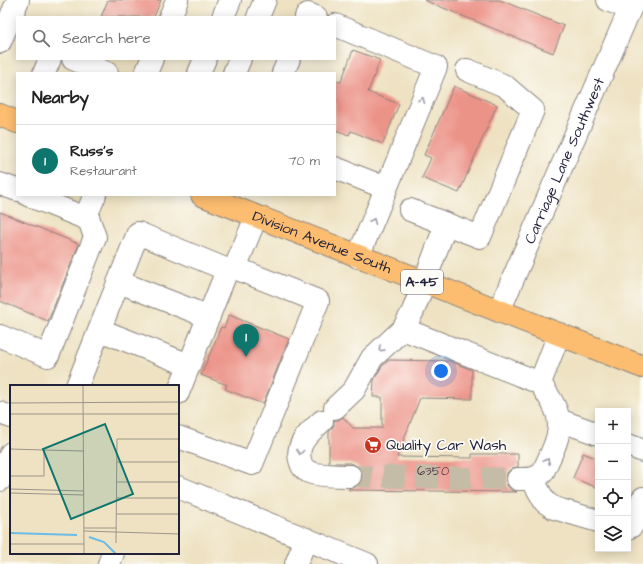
<!DOCTYPE html>
<html lang="en">
<head>
<meta charset="utf-8">
<style>
	:root { --surface:#fff; --page:#f2f2f2; --text:#222; --muted:#767676; --line:#e0e0e0; --accent:#0f766e }
	body { margin:0; font-family:"Architects Daughter",sans-serif; background:var(--page); color:var(--text) }
	.controls { position:absolute; right:12px; bottom:12px; display:grid; overflow:hidden; border-radius:0px; box-shadow:0 2px 10px #0003 }
	.controls button { width:36px; height:36px; display:grid; place-items:center; padding:0; border:0; border-bottom:1px solid var(--line); background:var(--surface); color:var(--text); font:20px sans-serif }
	.you { position:absolute; left:441px; top:371px; width:14px; height:14px; margin:-10px; border:3px solid #fff; border-radius:50%; background:#1a73e8; box-shadow:0 0 0 6px #1a73e833 }
	.badge { display:grid; place-items:center; width:26px; height:26px; border-radius:50%; background:var(--accent); color:#fff; font-size:13px; font-weight:700 }
	.pin { position:absolute; translate:-50% -33px; filter:drop-shadow(0 1px 2px #0008) }
	.pin::after { content:''; position:absolute; top:21px; width:14px; height:12px; background:inherit; clip-path:polygon(0 0,100% 0,50% 100%) }
	.list { margin:0; padding:0; list-style:none }
	h2 { display:flex; justify-content:space-between; align-items:center; height:52px; margin:0; padding:0 16px; font-size:17px }
	h2 small { font-size:13px; font-weight:400; color:var(--muted) }
	.list li { display:grid; grid-template-columns:26px 1fr auto; gap:12px; align-items:center; box-sizing:border-box; height:72px; padding:0 16px; border-top:1px solid var(--line) }
	.list b { display:block; font-size:15px; white-space:nowrap }
	.list p { margin:0; font-size:13px; white-space:nowrap; color:var(--muted) }
	.list em { font-size:13px; font-style:normal; color:var(--muted) }
	.icon { flex:none; width:22px; height:22px; fill:none; stroke:currentColor; stroke-width:2; stroke-linecap:round; stroke-linejoin:round }
	.map { position:relative; flex:none; width:643px; height:564px; overflow:hidden }
	.search { position:absolute; background:var(--surface); box-shadow:0 2px 10px #0003; left:16px; top:16px; width:320px; height:44px; display:flex; align-items:center; gap:10px; box-sizing:border-box; padding:0 14px; border-radius:0px; color:var(--muted); font-size:15px }
	.panel { position:absolute; background:var(--surface); box-shadow:0 2px 10px #0003; left:16px; top:72px; width:320px; height:124px; border-radius:0px }
	.map>svg:first-child { display:block }
	.building { fill:#ec9388 }
	.lines { fill:none; stroke-linecap:round; stroke-linejoin:round }
	.minor-tunnel { stroke:#c5bca7; stroke-width:22; stroke-dasharray:22 11; stroke-linecap:butt }
	.minor-casing { stroke:#88827e; stroke-width:24 }
	.major-casing { stroke:#88827e; stroke-width:24 }
	.minor { stroke:#fff; stroke-width:22 }
	.major { stroke:#fcbd6f; stroke-width:22 }
	.oneway { stroke:#9c9ca7 }
	.labels { text-anchor:middle; dominant-baseline:central; stroke-width:3.5; stroke-linejoin:round; paint-order:stroke }
	.number-label { font-size:13px; fill:#543e4e }
	.shield { fill:#fdfcf7; stroke:#646373; stroke-width:1 }
	.shield-label { font-size:14px; font-weight:bold; fill:#22223b }
	.street-label { font-size:15px; fill:#22223b; stroke:#fdfcf7 }
	.poi-label { font-size:15px; fill:#22223b; stroke:#fdfcf7; text-anchor:start }
	.inset-river { fill:none; stroke:#6dbbe7; stroke-width:2 }
	.inset-road { fill:none; stroke:#9c958c; stroke-width:1 }
	.view { fill:#0f766e; fill-opacity:0.15; stroke:#0f766e; stroke-width:2 }
	.inset-edge { fill:none; stroke:#22223b; stroke-width:2 }
</style>
</head>
<body>
<div class="map">
<svg width="643" height="564" viewBox="0 0 643 564">
	<rect width="100%" height="100%" fill="#fdfcf7"/>
	<filter id="ink" filterUnits="userSpaceOnUse"><feTurbulence type="fractalNoise" baseFrequency=".025" numOctaves="2"/><feDisplacementMap in="SourceGraphic" scale="8" xChannelSelector="R" yChannelSelector="G"/><feConvolveMatrix kernelMatrix="1 2 1 2 8 2 1 2 1" color-interpolation-filters="sRGB"/></filter>
	<filter id="wash" filterUnits="userSpaceOnUse"><feTurbulence type="fractalNoise" baseFrequency=".012" numOctaves="4" result="noise"/><feDisplacementMap in="SourceGraphic" scale="16" xChannelSelector="R" yChannelSelector="G"/><feGaussianBlur stdDeviation="0.9" result="paint"/><feColorMatrix in="noise" values="0 0 0 0 0 0 0 0 0 0 0 0 0 0 0 0 0 1.4 0 .05"/><feComposite in="paint" operator="in"/></filter>
	<g filter="url(#wash)">
		<rect width="100%" height="100%" fill="#eee2c2"/>
		<g id="blocks">
			<path class="building" d="M108 0H161L154 17H101Z
				M424 0H500L564 26 553 53Z
				M353 50 380 60 368 92 399 104 383 144 351 131 349 135 335 130V80L341 82Z
				M454 86 497 105 459 193 422 178 431 158 424 155Z
				M0 212 79 244 48 321 0 301Z
				M229 315 289 339 263 404 225 389 227 385 201 375 221 327 224 328Z
				M389 360 450 361 472 370V399L420 398 397 457 472 458V454H518V467L512 468 507 473 506 479 507 485 511 490 517 492 349 490V488L356 487 361 482 362 476 361 471 357 466 350 463H329V432L334 425V420H338L343 417 353 428H382V397H373L374 380 382 366Z
				M583 453 598 459V488L573 478Z"/>
		</g>
	</g>
	<g filter="url(#ink)">
		<use href="#blocks" fill-opacity="0" stroke="#88827e" stroke-width="1"/>
		<g class="lines">
			<path class="minor-tunnel" d="M350 476 518 479"/>
			<g class="minor-casing">
				<g id="minor">
					<path d="M608 0 630 9 634 0"/>
					<path d="M170 17 177 0"/>
					<path d="M223 17 230 0"/>
					<path d="M258 17 265 0"/>
					<path d="M306 17 308 14 316 17"/>
					<path d="M335 25 436 67 358 257"/>
					<path d="M0 42 18 0"/>
					<path d="M73 59 107 73"/>
					<path d="M44 73 50 59"/>
					<path d="M146 73 152 59"/>
					<path d="M199 73 205 59"/>
					<path d="M234 73 240 59"/>
					<path d="M283 73 289 59"/>
					<path d="M335 168 386 188"/>
					<path d="M0 184 17 190"/>
					<path d="M28 195 85 218 95 195"/>
					<path d="M410 210 480 237 533 110 505 86 467 70"/>
					<path d="M119 282 209 317"/>
					<path id="s1" d="M499 311 630 9"/>
					<path d="M403 329 540 383"/>
					<path d="M100 330 189 365"/>
					<path d="M0 336 48 356 95 237 87 214"/>
					<path d="M77 386 138 233 230 271"/>
					<path d="M178 393 226 273 235 268 256 217"/>
					<path d="M335 408 354 390 372 358 403 329 413 311 424 283 446 224"/>
					<path d="M0 413 11 417"/>
					<path d="M559 420 598 434"/>
					<path d="M322 421C309 433 294 445 301 463 302 467 305 470 309 472 321 477 337 475 350 476"/>
					<path d="M178 437 252 464 318 301 235 268"/>
					<path d="M628 445 643 451"/>
					<path d="M518 479C527 479 536 480 543 472 551 453 564 433 557 413 554 402 546 393 540 383L559 334"/>
					<path d="M532 479 545 502 554 508 598 521"/>
					<path d="M0 480 11 453"/>
					<path d="M178 487 367 564"/>
					<path d="M628 528 632 526 643 498"/>
					<path d="M109 564 113 553"/>
					<path d="M296 564 306 539"/>
				</g>
			</g>
			<g class="major-casing">
				<g id="major">
					<path d="M0 115 17 122"/>
					<path id="s2" d="M202 195 643 367"/>
				</g>
			</g>
			<use href="#minor" class="minor"/>
			<use href="#major" class="major"/>
		</g>
		<defs><path id="oneway-chevron" d="M-2-3.5L2.5 0L-2 3.5" fill="none" stroke-width="1.6" stroke-linecap="round" stroke-linejoin="round"/></defs>
		<g class="oneway">
			<use href="#oneway-chevron" transform="translate(422 100) rotate(-68)"/>
			<use href="#oneway-chevron" transform="translate(373 221) rotate(-68)"/>
			<use href="#oneway-chevron" transform="translate(381 349) rotate(136)"/>
			<use href="#oneway-chevron" transform="translate(300 452) rotate(98)"/>
			<use href="#oneway-chevron" transform="translate(547 461) rotate(-66)"/>
		</g>
	</g>
	<defs>
		<g id="supermarket-disc" transform="scale(0.9)"><circle r="9.5" fill="#c8321e" stroke="#fdfcf7"/><path d="M-6-5.5h2.5l.6 2H6L4.5 2H-2.5L-4.4-4H-6ZM-1.5 3.2a1.3 1.3 0 1 0 .1 0ZM3 3.2a1.3 1.3 0 1 0 .1 0Z" fill="#fff"/></g>
	</defs>
	<g fill-rule="evenodd">
		<use href="#supermarket-disc" x="373" y="445"/>
	</g>
	<g class="labels">
		<g class="number-label">
			<text x="433" y="471">6350</text>
		</g>
		<rect class="shield" x="401" y="270" width="42" height="24" rx="3"/>
		<g class="shield-label">
			<text x="422" y="282">A-45</text>
		</g>
		<g class="street-label">
			<text stroke="none"><textPath href="#s1" startOffset="164">Carriage Lane Southwest</textPath></text>
			<text stroke="none"><textPath href="#s2" startOffset="129">Division Avenue South</textPath></text>
		</g>
		<g class="poi-label">
			<text x="386" y="445">Quality Car Wash</text>
		</g>
	</g>
	<g transform="translate(10 385)">
		<rect width="169" height="169" fill="#eee2c2"/>
		<path class="inset-river" d="M0 148 67 150M79 152 94 157 106 169"/>
		<path class="inset-road" d="M73 0 74 169M0 18 169 17M0 29H169M0 64 34 65V91H0M34 65 73 66M107 77H169M107 97H169M0 104 74 106M0 108 74 110M107 113H169M107 129H169M74 143H106M74 146 169 149M106 158 107 54H169M0 159H74"/>
		<path class="view" d="M95 39 123 109 61 134 33 64Z"/>
		<rect width="169" height="169" class="inset-edge"/>
	</g>
</svg>
<div class="controls">
<button>+</button>
<button>−</button>
<button><svg class="icon" aria-label="locate" viewBox="0 0 24 24"><circle cx="12" cy="12" r="6"/><path d="M12 2v4M12 18v4M2 12h4M18 12h4"/></svg></button>
<button><svg class="icon" aria-label="layers" viewBox="0 0 24 24"><path d="M12 4l9 5-9 5-9-5zM3 14l9 5 9-5"/></svg></button>
</div>
<div class="you"></div>
<div class="pin badge" style="left:246px;top:357px">1</div>
<div class="search"><svg class="icon" aria-label="search" viewBox="0 0 24 24"><circle cx="10" cy="10" r="6"/><path d="M15 15l6 6"/></svg>Search here</div>
<section class="panel">
<h2>Nearby<small></small></h2>
<ul class="list">
<li><span class="badge">1</span><div><b>Russ's</b><p>Restaurant</p></div><em>70 m</em></li>
</ul>
</section>
</div>
</body>
</html>
